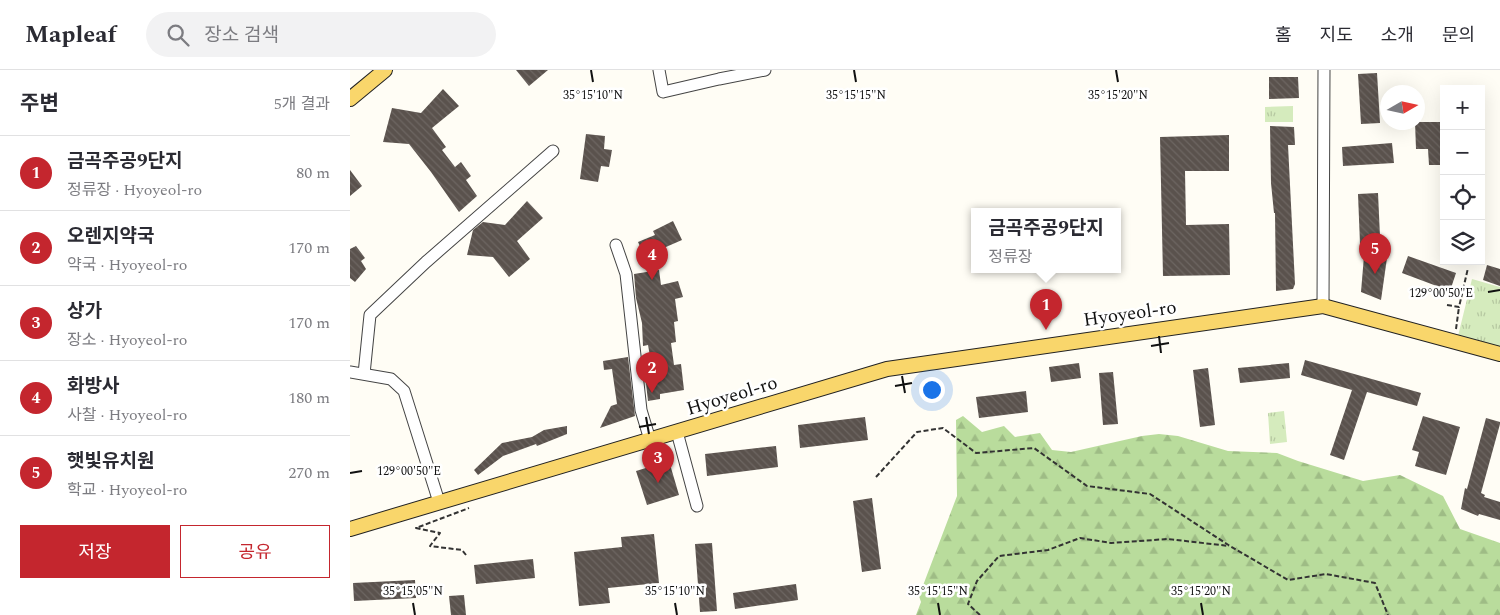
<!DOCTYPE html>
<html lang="ko">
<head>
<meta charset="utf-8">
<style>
	:root { --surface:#fff; --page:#f2f2f3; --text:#2b2b33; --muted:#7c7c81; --line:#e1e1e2; --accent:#c4262e }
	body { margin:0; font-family:Spectral,"Noto Sans KR",serif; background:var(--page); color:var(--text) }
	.controls { position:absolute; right:15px; top:15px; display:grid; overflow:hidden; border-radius:0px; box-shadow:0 5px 20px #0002 }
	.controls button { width:45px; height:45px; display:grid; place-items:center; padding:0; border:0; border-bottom:1px solid var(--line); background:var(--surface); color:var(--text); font:25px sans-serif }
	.compass { position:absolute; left:1030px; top:15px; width:45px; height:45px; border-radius:50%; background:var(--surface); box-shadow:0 5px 20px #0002; rotate:81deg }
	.you { position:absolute; left:581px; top:319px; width:18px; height:18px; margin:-12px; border:4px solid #fff; border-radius:50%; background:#1a73e8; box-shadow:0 0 0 8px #1a73e833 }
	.badge { display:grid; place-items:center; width:32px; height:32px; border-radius:50%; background:var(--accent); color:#fff; font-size:16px; font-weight:700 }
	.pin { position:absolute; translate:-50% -41px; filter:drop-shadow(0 1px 2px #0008) }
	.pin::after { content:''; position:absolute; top:26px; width:18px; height:15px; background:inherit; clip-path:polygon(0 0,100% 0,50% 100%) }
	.popup { position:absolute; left:621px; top:138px; width:150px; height:65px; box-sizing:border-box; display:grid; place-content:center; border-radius:0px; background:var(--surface); filter:drop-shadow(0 1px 4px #0005); font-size:16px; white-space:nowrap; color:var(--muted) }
	.popup b { font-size:19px; color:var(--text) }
	.popup::after { content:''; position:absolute; left:50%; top:100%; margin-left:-10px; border:10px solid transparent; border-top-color:var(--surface) }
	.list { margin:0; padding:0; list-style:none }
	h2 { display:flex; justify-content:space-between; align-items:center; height:65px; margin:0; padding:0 20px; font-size:21px }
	h2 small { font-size:16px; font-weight:400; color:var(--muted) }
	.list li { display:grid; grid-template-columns:32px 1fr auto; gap:15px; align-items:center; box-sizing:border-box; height:75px; padding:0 20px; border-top:1px solid var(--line) }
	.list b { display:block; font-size:19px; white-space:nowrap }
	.list p { margin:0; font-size:16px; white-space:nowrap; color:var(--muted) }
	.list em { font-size:16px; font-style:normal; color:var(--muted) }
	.actions { display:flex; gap:10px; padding:15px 20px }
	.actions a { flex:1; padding:11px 0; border:1px solid var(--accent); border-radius:0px; text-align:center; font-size:18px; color:var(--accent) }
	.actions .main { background:var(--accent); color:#fff }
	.icon { flex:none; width:28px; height:28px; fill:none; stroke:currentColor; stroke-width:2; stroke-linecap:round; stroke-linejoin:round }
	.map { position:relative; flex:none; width:1150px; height:545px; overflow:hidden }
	header { display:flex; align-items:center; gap:30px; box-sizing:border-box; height:70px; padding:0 25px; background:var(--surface); border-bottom:1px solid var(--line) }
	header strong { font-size:24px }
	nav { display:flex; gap:28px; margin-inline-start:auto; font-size:18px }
	.search { width:350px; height:45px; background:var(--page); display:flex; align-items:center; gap:12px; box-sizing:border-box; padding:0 18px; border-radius:28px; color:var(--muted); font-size:19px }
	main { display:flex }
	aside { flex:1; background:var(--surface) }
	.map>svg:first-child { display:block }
	.forest { fill:url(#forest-firs) }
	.park { fill:url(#park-tufts) }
	.building { fill:url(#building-back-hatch) }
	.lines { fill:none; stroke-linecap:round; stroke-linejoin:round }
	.minor-casing { stroke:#444; stroke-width:13 }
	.major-casing { stroke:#222; stroke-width:16 }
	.path { stroke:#333; stroke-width:2; stroke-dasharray:5 2.5; stroke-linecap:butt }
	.minor { stroke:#fff; stroke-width:11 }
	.major { stroke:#f9d66b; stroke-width:14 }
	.ticks { fill:none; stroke:#111; stroke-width:2 }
	.labels { text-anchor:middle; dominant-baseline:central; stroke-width:5; stroke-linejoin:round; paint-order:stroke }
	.street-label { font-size:19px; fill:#111; stroke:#fff }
	.ticks-label { font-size:12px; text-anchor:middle; fill:#111; stroke:#fff; stroke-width:5; stroke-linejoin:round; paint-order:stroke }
</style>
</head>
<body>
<header>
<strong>Mapleaf</strong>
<div class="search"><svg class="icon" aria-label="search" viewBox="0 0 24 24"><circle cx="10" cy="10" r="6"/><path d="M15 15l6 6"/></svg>장소 검색</div>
<nav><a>홈</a><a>지도</a><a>소개</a><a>문의</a></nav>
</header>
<main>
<aside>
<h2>주변<small>5개 결과</small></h2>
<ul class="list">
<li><span class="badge">1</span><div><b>금곡주공9단지</b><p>정류장 · Hyoyeol-ro</p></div><em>80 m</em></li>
<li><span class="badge">2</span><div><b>오렌지약국</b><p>약국 · Hyoyeol-ro</p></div><em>170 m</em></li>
<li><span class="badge">3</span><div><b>상가</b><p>장소 · Hyoyeol-ro</p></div><em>170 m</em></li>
<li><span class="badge">4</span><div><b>화방사</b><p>사찰 · Hyoyeol-ro</p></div><em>180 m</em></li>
<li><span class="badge">5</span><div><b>햇빛유치원</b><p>학교 · Hyoyeol-ro</p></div><em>270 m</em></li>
</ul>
<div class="actions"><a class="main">저장</a><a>공유</a></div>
</aside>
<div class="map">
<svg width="1150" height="545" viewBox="0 0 1150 545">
	<defs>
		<pattern id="forest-firs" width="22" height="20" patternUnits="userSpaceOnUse" patternTransform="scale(1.25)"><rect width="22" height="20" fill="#b9dc9c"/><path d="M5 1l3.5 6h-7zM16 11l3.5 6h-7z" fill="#9ebc85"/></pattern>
		<pattern id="park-tufts" width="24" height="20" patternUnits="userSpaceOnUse" patternTransform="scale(1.25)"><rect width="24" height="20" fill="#d5ebbd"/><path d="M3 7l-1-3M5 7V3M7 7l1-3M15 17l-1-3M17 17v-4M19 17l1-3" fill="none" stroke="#b6c8a1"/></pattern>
		<pattern id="building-back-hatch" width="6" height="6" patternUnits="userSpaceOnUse" patternTransform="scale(1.25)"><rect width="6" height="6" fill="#5a524d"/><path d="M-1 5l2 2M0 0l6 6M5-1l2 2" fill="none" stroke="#6d6662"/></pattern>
	</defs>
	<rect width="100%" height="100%" fill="#fffdf5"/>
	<path class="forest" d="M613 346 632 362 654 356 665 367 690 363 702 380 721 382 792 366 809 364 828 366 878 381 927 383 948 391 1013 411 1050 405 1093 426 1110 459 1150 473V545H566L571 532 569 526 607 426 606 350Z"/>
	<path class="park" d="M943 36V52H915V37Z
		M1122 209 1150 217V278L1108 266Z
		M934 341 937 372 920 374 918 343Z"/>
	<path class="building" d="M166 0H198L179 16Z
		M1027 3 1030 53 1011 54 1008 4Z
		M919 7H948L949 28 919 29Z
		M93 19 109 36 82 58 96 77 92 80 105 97 111 92 121 106 116 110 127 126 109 142 81 102 59 74 33 72 42 38 71 43Z
		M1065 52H1094V95H1079L1078 79H1066Z
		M920 56 944 57 945 75H938L945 214 943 219 926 221 925 143H924L921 113Z
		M236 64 255 66 254 79 262 80 259 97 251 96 248 112 230 109Z
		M879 65V101H835L836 155 879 154 880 205 813 206 810 67Z
		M1042 73 1044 93 993 96 992 77Z
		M0 100 12 116 0 126Z
		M1028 123 1031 188H1037L1031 230 1011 222 1015 174H1010L1008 124Z
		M177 131 193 148 167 171 180 189 159 207 143 187 117 185 123 160 133 152 155 155Z
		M323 151 332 170 309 180 310 183 296 189 288 172 305 165 303 161Z
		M6 176 15 188 11 191 16 199 5 212 0 208V179Z
		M1058 186 1106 203 1100 221 1052 203Z
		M1137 195 1150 199V216L1133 210Z
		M309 200 311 215 328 211 333 227 325 229 328 251 324 252 326 272 321 273 324 295 331 294 334 320 310 324V329L298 331 295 304 303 303 298 275 293 276 292 253 286 228 284 204Z
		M278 287 285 346 250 358 261 336 267 334 262 299 254 300 253 291Z
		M955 290 1071 323 1067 336 1017 322 994 390 980 385 1002 320 951 305Z
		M729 293 731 308 701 312 699 297Z
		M939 293 940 308 890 313 888 298Z
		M858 298 865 355 850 357 843 300Z
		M763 302 768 354 753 355 749 303Z
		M676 321 678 342 629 348 626 327Z
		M1073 346 1110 357 1096 405 1065 396 1069 382 1062 380Z
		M515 347 518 370 450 378 448 355Z
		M1136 348 1150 352V354L1131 423 1135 425 1134 427 1150 432V450L1129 444 1128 446 1111 439 1115 418 1117 419Z
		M217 356V364L187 376 186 374 153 386 128 405 124 400 152 373 182 367 194 360Z
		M426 376 428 397 357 406 355 384Z
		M319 391 329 425 297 435 286 401Z
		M522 428 531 499 512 502 503 431Z
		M304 464 309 513 258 518 260 533 229 536 224 482 272 477 271 467Z
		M362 473 367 541 350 542 345 474Z
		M183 489 185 508 126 514 124 495Z
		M65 510 66 528 4 531 3 513Z
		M446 514 448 530 385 539 383 523Z
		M114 525 116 545H101L99 526Z"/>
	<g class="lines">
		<g class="minor-casing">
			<path id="minor" d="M309 0 313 22 369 9 415 0
				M266 175 276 204 291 340 300 370
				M973 236 974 0
				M0 302 41 309 54 321 89 432
				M14 304 20 245 76 192 203 81
				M327 362 347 436"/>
		</g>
		<g class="major-casing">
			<path id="major" d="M0 29 35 0
				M0 459 537 299 973 236 1150 284"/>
		</g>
		<path class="path" d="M1097 235 1109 237 1118 198
			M1106 259 1109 237
			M526 407 567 362 593 358 626 383 684 378 737 416 800 424 880 476 938 510 976 504 1025 513 1038 545
			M116 485 112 480 80 476 90 463 66 458 119 438
			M630 545 618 534 627 511 649 486 698 480 730 468 761 473 818 469 879 476"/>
		<use href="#minor" class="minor"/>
		<use href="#major" class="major"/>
	</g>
	<path class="ticks" d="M241 0 243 12M504 0 506 12M766 0 768 12M1138 222 1150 220M809 266 811 283M801 276 819 273M552 306 555 323M545 316 562 313M296 347 299 364M289 357 306 354M0 403 12 401M63 533 65 545M325 533 327 545M588 533 590 545M851 533 853 545"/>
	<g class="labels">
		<g class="street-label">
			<text transform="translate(780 244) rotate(-8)">Hyoyeol-ro</text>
			<text transform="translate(382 326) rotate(-17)">Hyoyeol-ro</text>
		</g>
	</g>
	<g class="ticks-label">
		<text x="768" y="29">35°15'20"N</text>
		<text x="243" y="29">35°15'10"N</text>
		<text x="506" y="29">35°15'15"N</text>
		<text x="1091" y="227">129°00'50"E</text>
		<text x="59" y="405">129°00'50"E</text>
		<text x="63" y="525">35°15'05"N</text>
		<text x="325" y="525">35°15'10"N</text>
		<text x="588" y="525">35°15'15"N</text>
		<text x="851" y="525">35°15'20"N</text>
	</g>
</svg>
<div class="controls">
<button>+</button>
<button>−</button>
<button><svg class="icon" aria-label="locate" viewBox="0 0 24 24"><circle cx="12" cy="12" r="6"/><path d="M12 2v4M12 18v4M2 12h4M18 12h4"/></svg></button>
<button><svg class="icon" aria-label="layers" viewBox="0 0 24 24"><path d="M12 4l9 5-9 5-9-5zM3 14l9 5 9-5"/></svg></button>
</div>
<svg class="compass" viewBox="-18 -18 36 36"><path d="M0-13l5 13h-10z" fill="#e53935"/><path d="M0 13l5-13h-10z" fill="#7c7c81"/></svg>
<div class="you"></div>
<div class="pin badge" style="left:696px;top:260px">1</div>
<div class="popup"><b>금곡주공9단지</b>정류장</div>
<div class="pin badge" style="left:302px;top:323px">2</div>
<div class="pin badge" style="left:308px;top:413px">3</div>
<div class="pin badge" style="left:302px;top:210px">4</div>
<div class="pin badge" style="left:1025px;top:204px">5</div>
</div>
</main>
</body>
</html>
